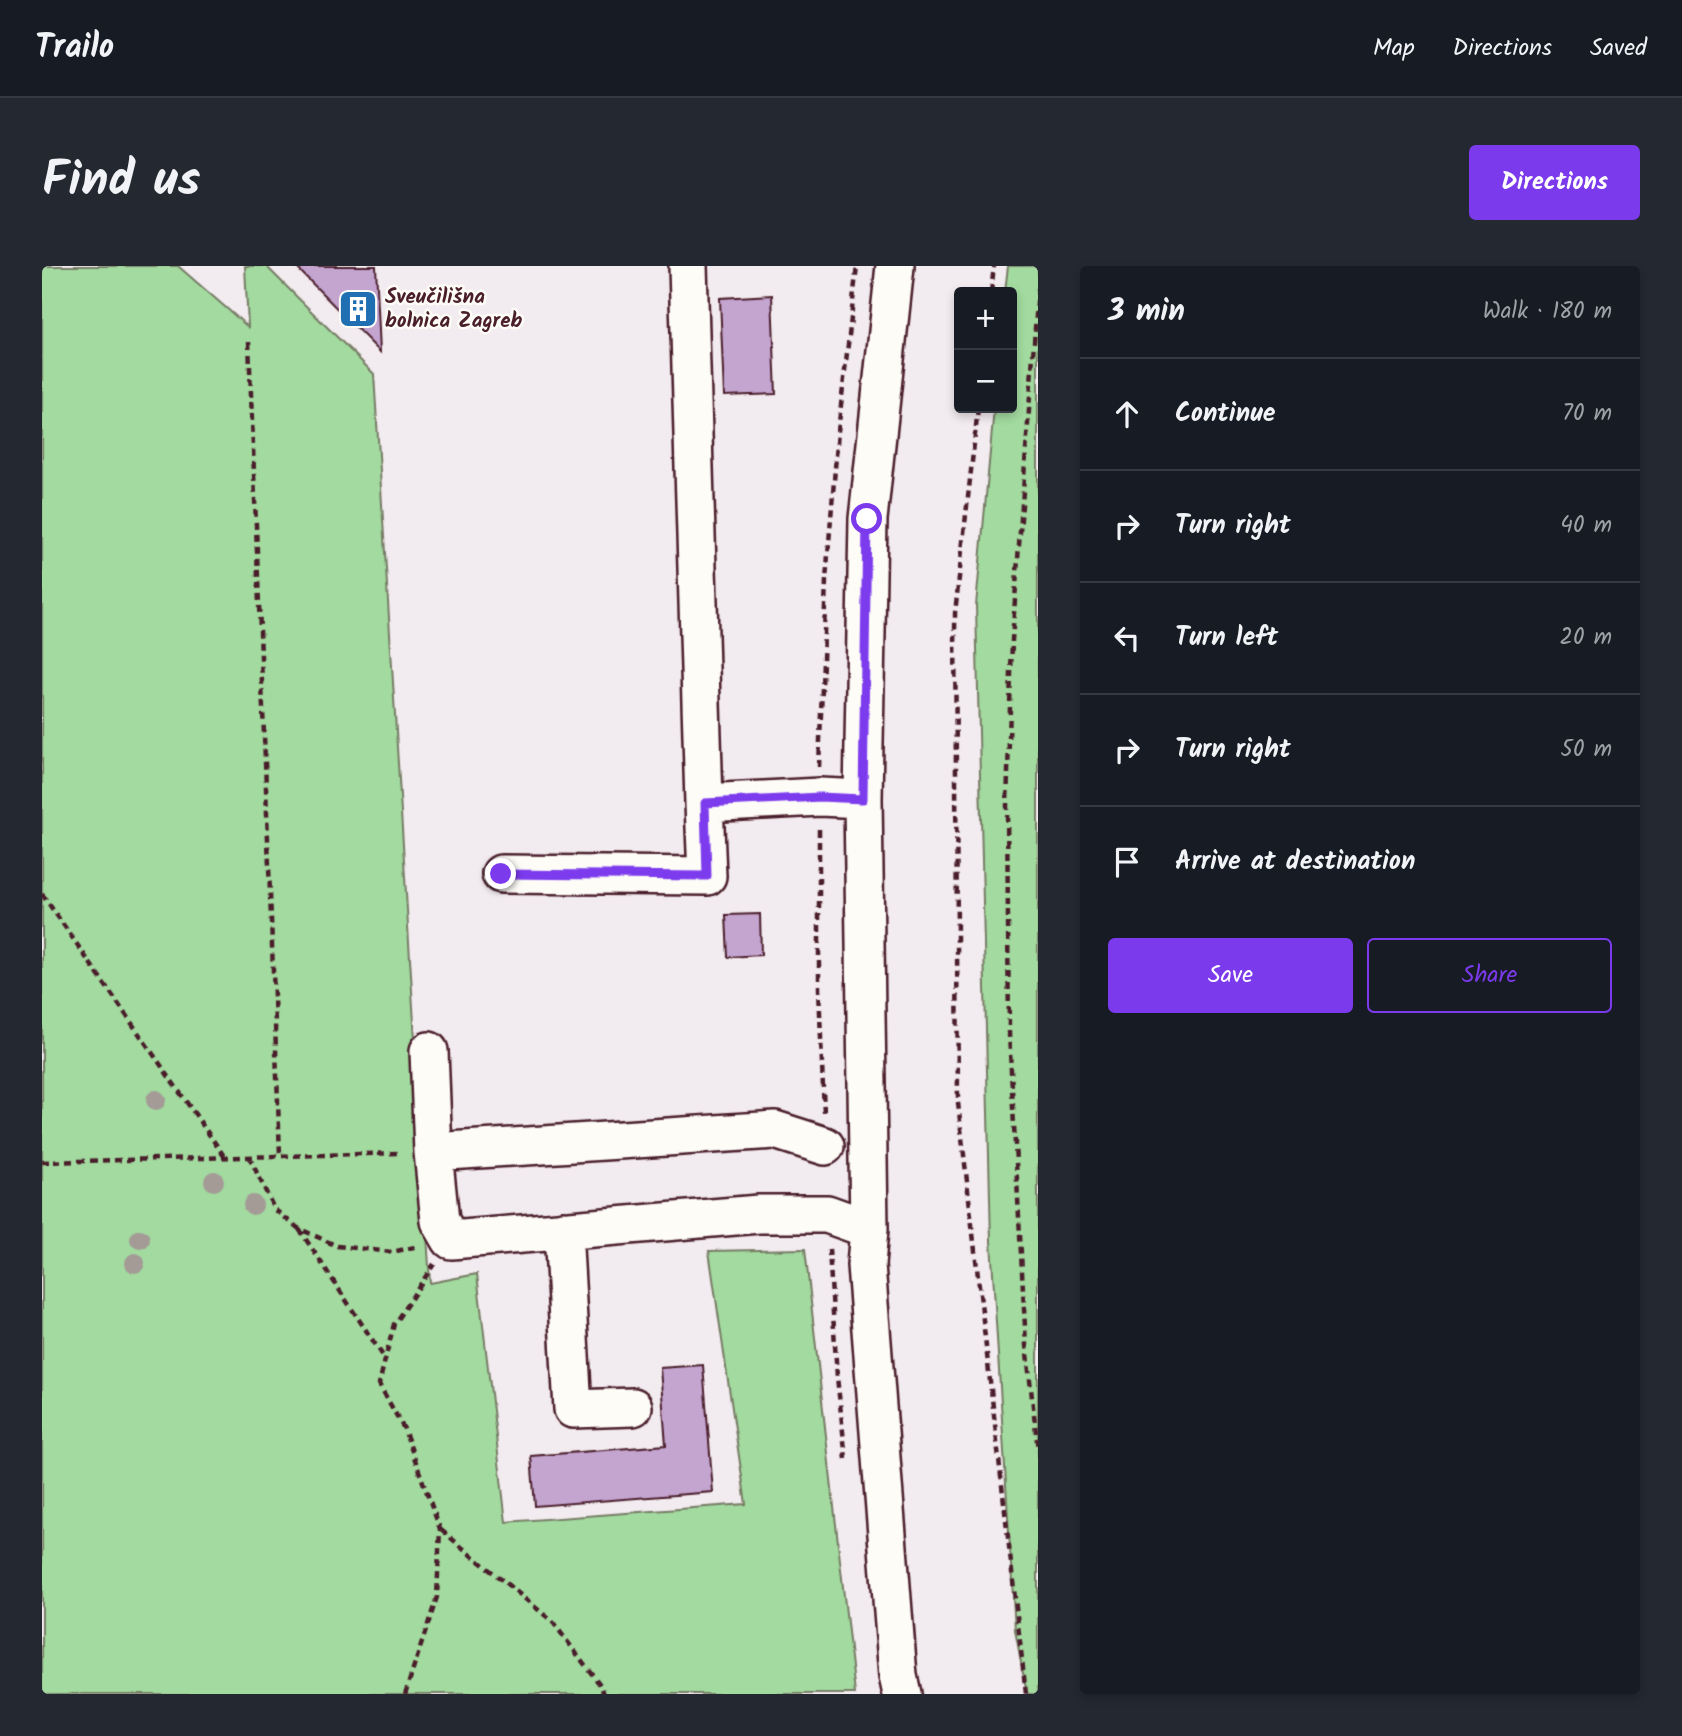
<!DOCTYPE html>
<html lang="en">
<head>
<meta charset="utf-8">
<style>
	:root { --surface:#171b24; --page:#242831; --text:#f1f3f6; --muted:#9ea1a6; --line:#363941; --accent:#7c3aed }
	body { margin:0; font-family:Kalam,sans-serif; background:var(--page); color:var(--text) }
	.controls { position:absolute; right:21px; top:21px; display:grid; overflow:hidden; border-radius:7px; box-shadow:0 4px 10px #0003 }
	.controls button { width:63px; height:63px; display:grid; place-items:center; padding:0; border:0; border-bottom:2px solid var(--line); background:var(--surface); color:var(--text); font:35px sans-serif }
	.stop { position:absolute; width:21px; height:21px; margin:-16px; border:5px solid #7c3aed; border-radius:50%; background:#fff }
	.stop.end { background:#7c3aed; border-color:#fff; box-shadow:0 2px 7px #0008 }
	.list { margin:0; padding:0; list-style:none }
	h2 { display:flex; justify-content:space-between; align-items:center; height:91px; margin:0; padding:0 28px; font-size:30px }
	h2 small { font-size:23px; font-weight:400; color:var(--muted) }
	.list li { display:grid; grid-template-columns:46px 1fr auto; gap:21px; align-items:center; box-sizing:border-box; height:112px; padding:0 28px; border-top:2px solid var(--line) }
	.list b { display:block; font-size:26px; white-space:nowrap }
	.list em { font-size:23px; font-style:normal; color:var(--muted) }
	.actions { display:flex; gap:14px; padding:21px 28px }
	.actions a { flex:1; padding:16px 0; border:2px solid var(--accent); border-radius:7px; text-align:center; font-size:24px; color:var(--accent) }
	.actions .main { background:var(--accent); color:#fff }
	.icon { flex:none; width:38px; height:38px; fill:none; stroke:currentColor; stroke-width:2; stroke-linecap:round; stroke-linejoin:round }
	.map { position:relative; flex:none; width:996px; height:1428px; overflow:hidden; border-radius:7px }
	header { display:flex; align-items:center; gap:42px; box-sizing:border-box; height:98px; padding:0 35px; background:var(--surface); border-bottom:2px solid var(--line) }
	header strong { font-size:33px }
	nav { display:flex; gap:38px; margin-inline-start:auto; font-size:24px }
	.intro { display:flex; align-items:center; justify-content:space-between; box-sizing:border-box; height:168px; padding:0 42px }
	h1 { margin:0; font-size:49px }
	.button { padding:18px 32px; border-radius:7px; background:var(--accent); color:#fff; font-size:24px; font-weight:700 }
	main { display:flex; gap:42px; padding:0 42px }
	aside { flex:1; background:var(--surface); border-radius:7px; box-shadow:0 4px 10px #0003 }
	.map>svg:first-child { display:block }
	.green { fill:#a2da9f; stroke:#767c65; stroke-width:2 }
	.building { fill:#c4a5d0; stroke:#4a1f2b; stroke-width:2 }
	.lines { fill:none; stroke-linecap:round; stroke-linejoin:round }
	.minor-casing { stroke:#4a1f2b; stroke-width:42 }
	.path { stroke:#4a1f2b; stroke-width:4.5; stroke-dasharray:7 5; stroke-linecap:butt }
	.minor { stroke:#fdfcf7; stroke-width:37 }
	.tree { fill:#a49a96 }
	.route { stroke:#7c3aed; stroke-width:9 }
	.labels { text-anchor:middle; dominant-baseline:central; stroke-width:5; stroke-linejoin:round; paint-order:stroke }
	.poi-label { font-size:21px; font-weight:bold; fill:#4a1f2b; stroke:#fdfcf7; text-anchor:start }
</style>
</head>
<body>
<header>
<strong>Trailo</strong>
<nav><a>Map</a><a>Directions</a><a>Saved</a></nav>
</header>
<div class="intro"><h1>Find us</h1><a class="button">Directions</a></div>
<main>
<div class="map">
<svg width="996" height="1428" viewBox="0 0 996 1428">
	<rect width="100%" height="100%" fill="#f2ebef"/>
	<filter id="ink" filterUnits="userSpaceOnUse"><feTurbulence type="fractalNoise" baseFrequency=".0143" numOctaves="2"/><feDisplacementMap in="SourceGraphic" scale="14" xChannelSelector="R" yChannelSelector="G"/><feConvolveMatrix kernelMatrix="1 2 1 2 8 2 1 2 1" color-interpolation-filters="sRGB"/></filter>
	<g filter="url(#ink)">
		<path class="green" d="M0 0H136L206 61 203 0H224L332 108 388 1017 435 1008 464 1256 704 1238 667 985 763 983 813 1428H0Z
			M966 0H996V1428H985L973 1364 949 975 934 340 952 142H970V26H963Z"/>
		<path class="building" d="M253 0H334L338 86Z
			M730 29 734 128 682 130 678 32Z
			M718 648 719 689 686 691 684 649Z
			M661 1099 671 1226 493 1240 489 1190 624 1179 618 1102Z"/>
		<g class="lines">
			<g class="minor-casing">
				<path id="minor" d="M646 0 662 537 778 531 821 533
					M853 0 826 253 821 533 827 963 824 999 856 1410 860 1428
					M459 608 665 610 662 537
					M387 785 391 886
					M783 880 733 864 391 886 398 955 409 974 717 948H785L827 963
					M521 964 531 1143 591 1141"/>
			</g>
			<path class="path" d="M996 22 970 374 965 540 967 768 984 1079 996 1184
				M949 26 952 0
				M207 76 238 889
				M936 142 913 347 916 837 984 1428
				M777 501 784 314 796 165 815 0
				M777 563V722L782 848
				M0 628 182 890
				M207 890 232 943 256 962 295 980 350 986 377 980
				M0 896 359 887
				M257 963 343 1093
				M787 983 795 1111 804 1193
				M399 1264 510 1355 559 1420 562 1428
				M363 1428 395 1331 398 1263 362 1163 337 1118 352 1058 392 998"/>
			<use href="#minor" class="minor"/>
		</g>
		<g class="tree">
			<circle cx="114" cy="834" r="10"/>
			<circle cx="172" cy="915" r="10"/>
			<circle cx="211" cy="939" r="10"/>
			<circle cx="98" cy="973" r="10"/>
			<circle cx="93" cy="997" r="10"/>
		</g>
	</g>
	<g class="lines" filter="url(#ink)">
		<path class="route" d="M459 608 665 610 663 537 778 531 821 533 825 253"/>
	</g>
	<defs>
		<g id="building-square" transform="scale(2.0125)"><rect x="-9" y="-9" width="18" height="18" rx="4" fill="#1f6fb2" stroke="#fdfcf7"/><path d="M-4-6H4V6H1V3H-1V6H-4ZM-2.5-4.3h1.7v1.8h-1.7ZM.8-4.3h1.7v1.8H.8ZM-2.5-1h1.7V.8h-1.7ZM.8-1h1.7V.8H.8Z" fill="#fff"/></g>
	</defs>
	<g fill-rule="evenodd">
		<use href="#building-square" x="316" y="43"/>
	</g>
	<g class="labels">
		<g class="poi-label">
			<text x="343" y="31">Sveučilišna<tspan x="343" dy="24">bolnica Zagreb</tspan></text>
		</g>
	</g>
</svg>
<div class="controls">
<button>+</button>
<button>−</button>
</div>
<div class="stop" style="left:825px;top:253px"></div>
<div class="stop end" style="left:459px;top:608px"></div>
</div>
<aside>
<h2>3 min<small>Walk · 180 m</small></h2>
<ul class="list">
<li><svg class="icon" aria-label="ahead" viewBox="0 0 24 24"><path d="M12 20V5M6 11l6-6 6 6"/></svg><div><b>Continue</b></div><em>70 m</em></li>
<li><svg class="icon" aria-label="right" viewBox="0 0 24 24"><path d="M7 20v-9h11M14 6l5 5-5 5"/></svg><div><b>Turn right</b></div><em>40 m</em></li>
<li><svg class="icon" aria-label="left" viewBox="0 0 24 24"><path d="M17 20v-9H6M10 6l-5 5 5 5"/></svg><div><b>Turn left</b></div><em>20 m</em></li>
<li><svg class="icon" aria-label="right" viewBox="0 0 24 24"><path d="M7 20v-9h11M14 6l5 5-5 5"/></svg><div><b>Turn right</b></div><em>50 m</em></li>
<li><svg class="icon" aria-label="arrive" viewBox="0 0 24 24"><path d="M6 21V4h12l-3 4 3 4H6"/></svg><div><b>Arrive at destination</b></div></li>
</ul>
<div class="actions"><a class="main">Save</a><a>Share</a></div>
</aside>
</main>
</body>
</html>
